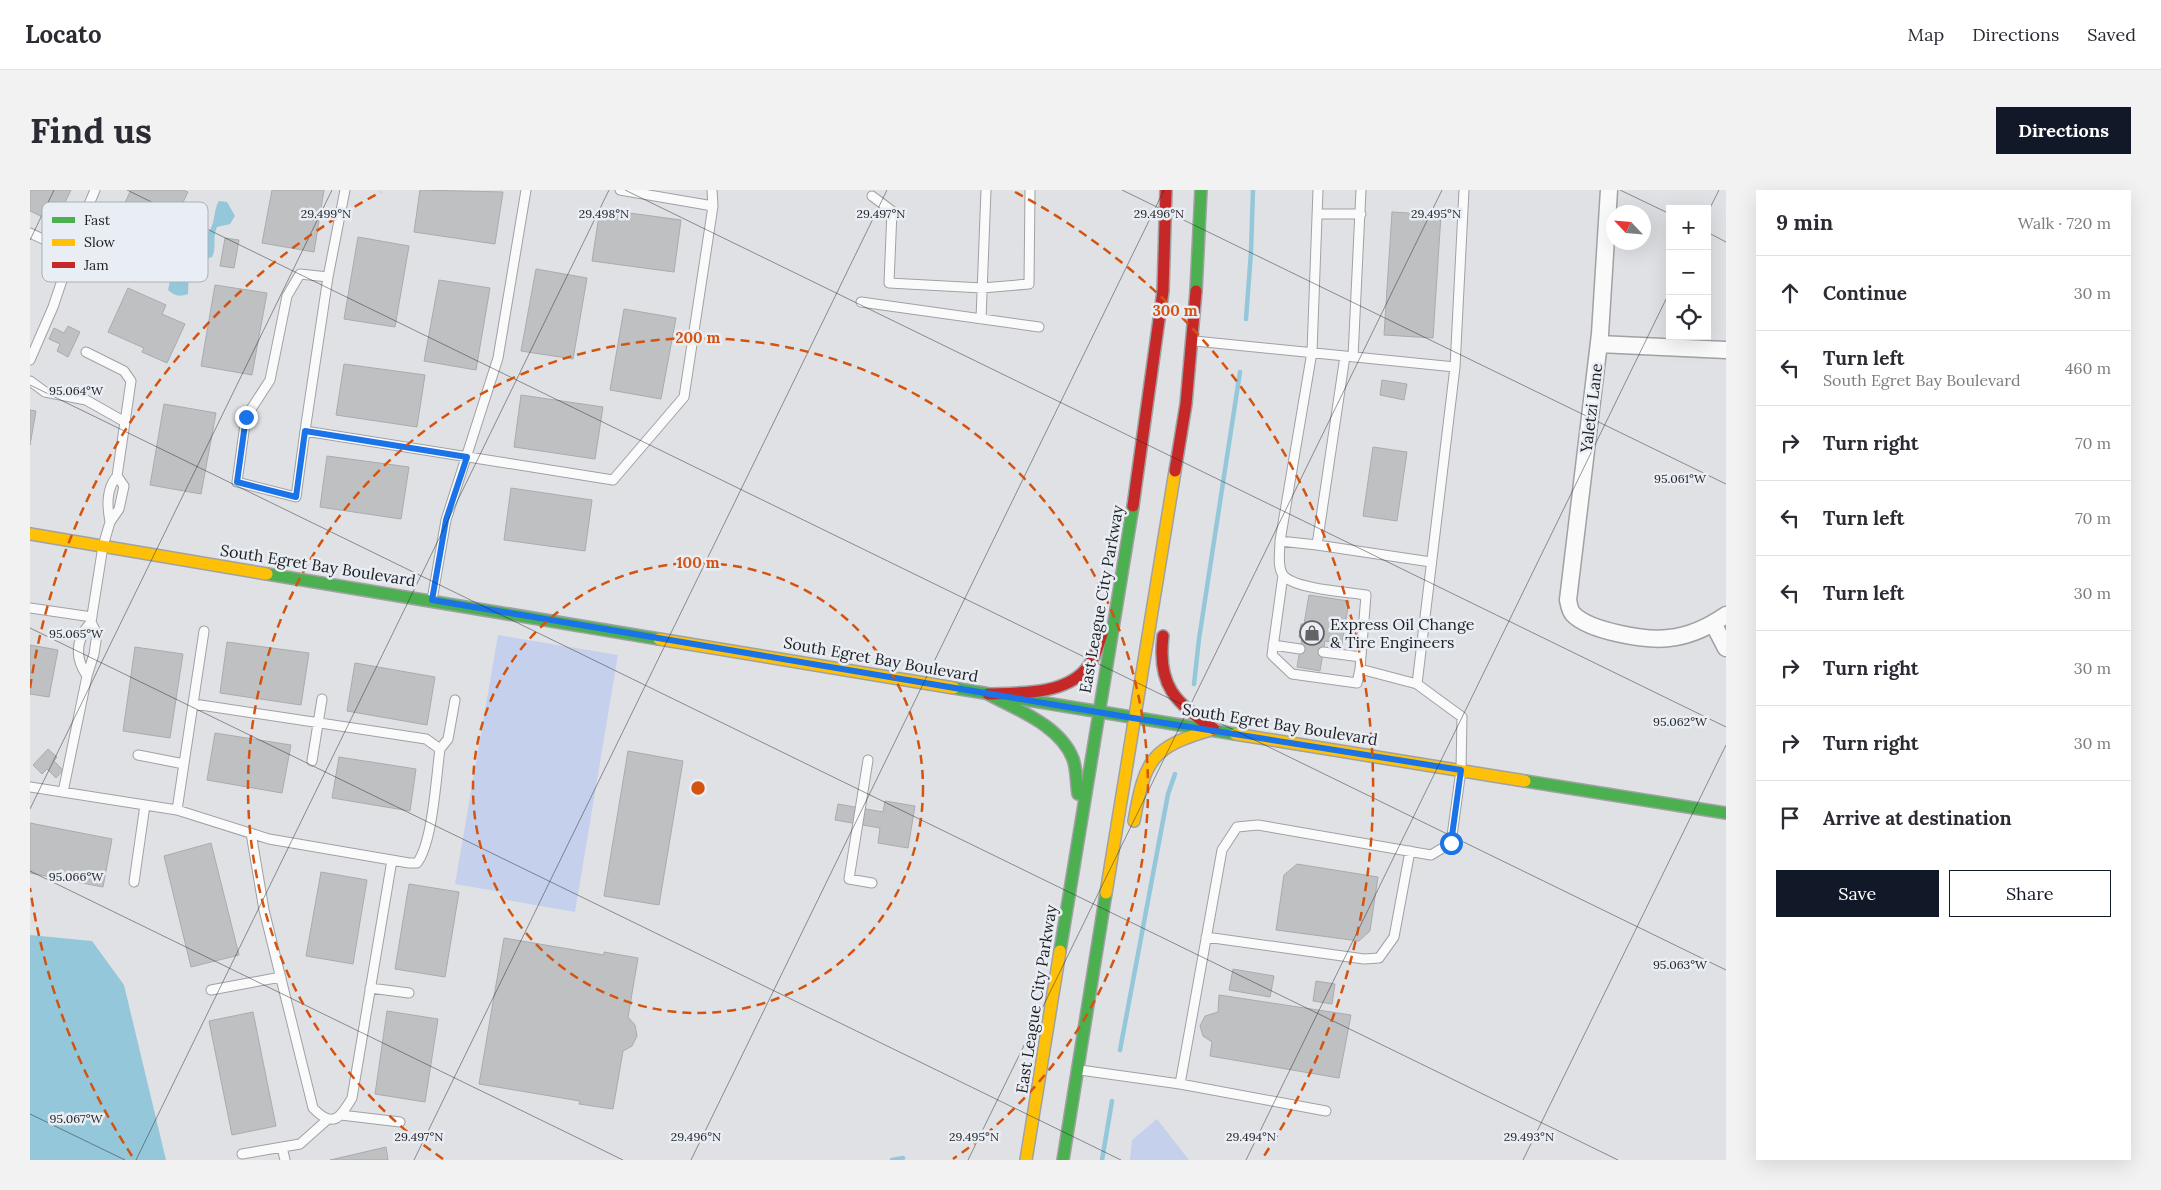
<!DOCTYPE html>
<html lang="en">
<head>
<meta charset="utf-8">
<style>
	:root { --surface:#fff; --page:#f2f2f3; --text:#2b2b33; --muted:#7c7c81; --line:#e1e1e2; --accent:#111827 }
	body { margin:0; font-family:Lora,serif; background:var(--page); color:var(--text) }
	.controls { position:absolute; right:15px; top:15px; display:grid; overflow:hidden; border-radius:0px; box-shadow:0 5px 20px #0002 }
	.controls button { width:45px; height:45px; display:grid; place-items:center; padding:0; border:0; border-bottom:1px solid var(--line); background:var(--surface); color:var(--text); font:25px sans-serif }
	.compass { position:absolute; left:1576px; top:15px; width:45px; height:45px; border-radius:50%; background:var(--surface); box-shadow:0 5px 20px #0002; rotate:296deg }
	.stop { position:absolute; width:15px; height:15px; margin:-11px; border:4px solid #1a73e8; border-radius:50%; background:#fff }
	.stop.end { background:#1a73e8; border-color:#fff; box-shadow:0 1px 5px #0008 }
	.list { margin:0; padding:0; list-style:none }
	h2 { display:flex; justify-content:space-between; align-items:center; height:65px; margin:0; padding:0 20px; font-size:21px }
	h2 small { font-size:16px; font-weight:400; color:var(--muted) }
	.list li { display:grid; grid-template-columns:32px 1fr auto; gap:15px; align-items:center; box-sizing:border-box; height:75px; padding:0 20px; border-top:1px solid var(--line) }
	.list b { display:block; font-size:19px; white-space:nowrap }
	.list p { margin:0; font-size:16px; white-space:nowrap; color:var(--muted) }
	.list em { font-size:16px; font-style:normal; color:var(--muted) }
	.actions { display:flex; gap:10px; padding:15px 20px }
	.actions a { flex:1; padding:11px 0; border:1px solid var(--accent); border-radius:0px; text-align:center; font-size:18px; color:var(--accent) }
	.actions .main { background:var(--accent); color:#fff }
	.icon { flex:none; width:28px; height:28px; fill:none; stroke:currentColor; stroke-width:2; stroke-linecap:round; stroke-linejoin:round }
	.map { position:relative; flex:none; width:1696px; height:970px; overflow:hidden; border-radius:0px }
	header { display:flex; align-items:center; gap:30px; box-sizing:border-box; height:70px; padding:0 25px; background:var(--surface); border-bottom:1px solid var(--line) }
	header strong { font-size:24px }
	nav { display:flex; gap:28px; margin-inline-start:auto; font-size:18px }
	.intro { display:flex; align-items:center; justify-content:space-between; box-sizing:border-box; height:120px; padding:0 30px }
	h1 { margin:0; font-size:35px }
	.button { padding:12px 22px; border-radius:0px; background:var(--accent); color:#fff; font-size:18px; font-weight:700 }
	main { display:flex; gap:30px; padding:0 30px }
	aside { flex:1; background:var(--surface); border-radius:0px; box-shadow:0 5px 20px #0002 }
	.map>svg:first-child { display:block }
	.green { fill:#c5d1ec }
	.water { fill:#94c7d9 }
	.lines { fill:none; stroke-linecap:round; stroke-linejoin:round }
	.stream { stroke:#94c7d9; stroke-width:4.5 }
	.building { fill:#bfc0c2; stroke:#a9abae }
	.lane-casing { stroke:#a0a1a4; stroke-width:11 }
	.street-casing { stroke:#a0a1a4; stroke-width:19 }
	.fast-casing { stroke:#a0a1a4; stroke-width:14 }
	.slow-casing { stroke:#a0a1a4; stroke-width:14 }
	.jam-casing { stroke:#a0a1a4; stroke-width:14 }
	.lane { stroke:#fafafb; stroke-width:9 }
	.street { stroke:#fafafb; stroke-width:16 }
	.fast { stroke:#4caf50; stroke-width:11 }
	.slow { stroke:#ffc107; stroke-width:11 }
	.jam { stroke:#c62828; stroke-width:11 }
	.route { stroke:#1a73e8; stroke-width:6 }
	.ticks { fill:none; stroke:#1e1f21; stroke-width:1; stroke-opacity:0.45 }
	.ring { fill:none; stroke:#d4530e; stroke-width:2.5; stroke-dasharray:9 6 }
	.labels { text-anchor:middle; dominant-baseline:central; stroke-width:5; stroke-linejoin:round; paint-order:stroke }
	.street-label { font-size:16px; fill:#1e1f21; stroke:#e9edf4 }
	.poi-label { font-size:16px; fill:#1e1f21; stroke:#e9edf4; text-anchor:start }
	.key { fill:#e9edf4; stroke:#acafb5; stroke-width:1 }
	.key-label { font-size:14px; fill:#1e1f21 }
	.ticks-label { font-size:12px; text-anchor:middle; fill:#1e1f21; stroke:#e9edf4; stroke-width:5; stroke-linejoin:round; paint-order:stroke }
	.centre { fill:#d4530e; stroke:#e9edf4; stroke-width:2.5 }
	.ring-label { font-size:15px; text-anchor:middle; font-weight:bold; fill:#d4530e; stroke:#e9edf4; stroke-width:5; stroke-linejoin:round; paint-order:stroke }
</style>
</head>
<body>
<header>
<strong>Locato</strong>
<nav><a>Map</a><a>Directions</a><a>Saved</a></nav>
</header>
<div class="intro"><h1>Find us</h1><a class="button">Directions</a></div>
<main>
<div class="map">
<svg width="1696" height="970" viewBox="0 0 1696 970">
	<rect width="100%" height="100%" fill="#dfe1e4"/>
	<path class="green" d="M468 445 588 465 545 722 477 710 472 707 471 702 425 694Z
		M1127 929 1159 970H1100L1102 950Z"/>
	<path class="water" d="M189 11 197 12 205 26 200 34 187 37C182 48 187 57 182 67L166 72 159 78 158 104C149 107 145 106 138 100L140 91C149 85 156 78 159 68L156 61 160 50 168 44 175 45C187 36 182 22 189 11Z
		M0 745 62 751 94 795 136 970H0Z"/>
	<g class="lines">
		<path class="stream" d="M1216 129 1221 62 1223 0
			M1164 494 1169 449 1210 182
			M1090 860 1138 604 1145 584
			M862 970 873 968
			M1072 970 1082 911"/>
	</g>
	<path class="building" d="M0 0H41L25 33 0 21Z
		M101 0H153L158 2 122 77 75 54Z
		M242 0H294L284 62 232 53Z
		M390 0 473 2 465 54 384 42Z
		M570 19 651 30 644 82 562 71Z
		M1362 22 1411 25 1403 148 1354 145Z
		M328 47 379 56 365 137 314 129Z
		M195 48 209 50 204 78 190 76Z
		M506 79 557 88 543 169 491 161Z
		M409 90 460 98 446 180 394 171Z
		M185 95 237 103 222 185 171 176Z
		M98 98 136 115 132 124 155 134 137 173 112 162 114 158 78 142Z
		M594 119 646 128 631 209 580 200Z
		M38 136 50 142 38 167 27 161 30 154 19 149 24 138 34 143Z
		M314 174 395 185 387 237 306 225Z
		M1352 190 1377 194 1374 210 1350 205Z
		M491 205 573 217 565 269 484 257Z
		M134 214 186 223 171 304 120 295Z
		M0 220 6 221 0 255Z
		M1343 257 1377 262 1367 331 1333 326Z
		M297 266 379 277 371 329 290 317Z
		M481 298 562 310 555 361 474 350Z
		M1279 405 1319 411 1312 454 1295 451 1290 481 1267 477 1272 448 1269 447 1271 434H1274Z
		M197 452 279 463 271 515 190 503Z
		M0 455 28 460 19 507 0 504Z
		M105 457 153 464 140 548 93 541Z
		M325 473 405 487 397 535 317 521Z
		M185 543 261 555 252 603 177 590Z
		M18 559 27 567 24 571 33 580 26 588 17 579 12 584 3 575Z
		M598 561 653 571 629 715 574 706Z
		M309 567 386 579 380 621 302 608Z
		M855 611 885 616 878 658 848 653 850 638 805 630 808 614 853 622Z
		M0 633 82 649 73 697 0 683Z
		M181 653 209 765 161 777 134 666Z
		M1267 674 1348 687 1340 741 1329 751 1246 740 1254 685Z
		M291 682 337 690 323 774 276 766Z
		M379 694 429 702 415 787 365 779Z
		M474 748 574 765V762L608 768 598 827 605 835 607 846 602 856 593 861 583 919 549 914 550 911 449 894Z
		M1203 779 1244 786 1240 807 1199 800Z
		M1286 791 1305 794 1302 814 1283 811Z
		M1189 805 1321 825 1309 888 1180 866 1182 852 1173 846 1170 836 1175 826 1188 822Z
		M357 821 408 829 395 912 345 904Z
		M223 822 246 936 202 945 179 831Z
		M356 957 358 970H300Z"/>
	<g class="lines">
		<g class="lane-casing">
			<path id="lane" d="M315 0 298 87 270 84 257 106 240 190 216 227 207 292 266 307 275 241 583 290 654 207 683 16 682 0
				M590 0 683 16
				M1288 0 1282 162 1250 351C1250 361 1247 377 1253 385 1264 399 1318 402 1336 405L1330 479 1387 494
				M842 6 862 21 859 93 952 98 999 94 1000 0
				M1287 24H1331
				M0 43 41 62
				M831 112 1009 137
				M951 129 956 0
				M1165 151 1425 177
				M56 162 94 181 101 191 95 232
				M1315 166 1287 355 1401 372
				M1323 167 1331 0
				M0 170 23 117 52 31 65 0
				M0 191 15 202 56 210 95 232 87 286C76 299 77 316 80 332
				M275 241 298 87
				M1250 351 1287 355
				M1253 385 1242 465 1262 484 1327 493 1330 479
				M402 410 416 330 468 168 496 0
				M0 418 62 427
				M1243 455 1270 459
				M1293 462 1331 467
				M57 486C44 467 46 449 61 432
				M410 559 418 549 425 510
				M108 565 154 574
				M838 570 819 689 842 693
				M282 571 292 509
				M0 597 147 620 239 649 379 673H387C403 652 406 587 410 559L396 549 164 514
				M33 602 57 486 64 464 67 444 61 432 73 356 80 332 89 319 94 296 87 286
				M147 620 174 441
				M221 643 234 720 283 918C303 939 310 928 322 908L362 670
				M104 692 115 615
				M1176 747 1334 769 1349 768 1364 747 1380 661
				M340 798 379 803
				M181 800 251 787
				M1050 880 1150 894 1192 660 1207 637 1228 635 1401 665 1421 653 1431 580 1432 527 1387 494 1425 177 1434 0
				M1150 894 1296 921
				M311 925 370 932
				M252 957 255 970
				M212 964 270 954 298 929"/>
		</g>
		<g class="street-casing">
			<path id="street" d="M1579 0 1570 144 1538 410C1539 415 1540 421 1543 424 1559 441 1616 451 1639 448 1659 446 1680 436 1696 425
				M1569 154 1696 160
				M1683 433 1696 458"/>
		</g>
		<g class="fast-casing">
			<path id="fast" d="M1166 101 1171 0
				M237 384 629 449
				M924 498 1205 544
				M958 504C987 520 1030 535 1043 569 1047 580 1046 593 1048 604
				M1495 591 1696 623
				M1030 761 1103 316
				M1033 970 1076 703"/>
		</g>
		<g class="slow-casing">
			<path id="slow" d="M0 344 237 384
				M629 449 924 498
				M1205 544 1495 591
				M1104 631C1115 569 1121 557 1184 539
				M1076 703 1145 281
				M996 970 1030 761"/>
		</g>
		<g class="jam-casing">
			<path id="jam" d="M1145 281 1156 214 1166 101
				M1103 316 1133 101 1136 0
				M1133 446C1127 496 1145 512 1184 539
				M958 504C989 503 1034 505 1056 479 1065 469 1068 456 1072 444"/>
		</g>
		<use href="#lane" class="lane"/>
		<use href="#street" class="street"/>
		<use href="#fast" class="fast"/>
		<use href="#slow" class="slow"/>
		<use href="#jam" class="jam"/>
	</g>
	<g class="lines">
		<path class="route" d="M216 227 207 292 266 307 275 241 437 267 416 330 402 410 1103 528 1431 580 1421 653"/>
	</g>
	<path class="ticks" d="M97 0 1696 780M595 0 1696 537M1092 0 1696 294M1590 0 1640 24M1677 24 1689 0M1677 42 1696 52M0 50 24 0M0 195 1588 970M0 438 1091 970M0 619 302 0M0 681 593 970M0 924 95 970M106 970 579 0M384 970 857 0M661 970 1134 0M938 970 1412 0M1216 970 1640 101M1493 970 1696 555"/>
	<g class="ring">
		<circle cx="668" cy="598" r="225"/>
		<path d="M413 969A450 450 0 1 1 923 969"/>
		<path d="M102 966A675 675 0 0 1 0 698M0 498A675 675 0 0 1 351 2M985 2A675 675 0 0 1 1234 966"/>
	</g>
	<defs>
		<g id="shop-ring" transform="scale(1.25)"><circle r="9.5" fill="#e9edf4" stroke="#626365" stroke-width="1.5"/><path d="M-5-2.5h2.3a2.7 3.5 0 0 1 5.4 0H5L5.5 6h-11ZM-1.5-2.5h3a1.5 2.3 0 0 0-3 0Z" fill="#626365"/></g>
	</defs>
	<g fill-rule="evenodd">
		<use href="#shop-ring" x="1282" y="443"/>
	</g>
	<g class="labels">
		<g class="street-label">
			<text transform="translate(1561 218) rotate(-83)">Yaletzi Lane</text>
			<text transform="translate(288 375) rotate(9)">South Egret Bay Boulevard</text>
			<text transform="translate(1071 409) rotate(-80)">East League City Parkway</text>
			<text transform="translate(851 469) rotate(10)">South Egret Bay Boulevard</text>
			<text transform="translate(1250 534) rotate(9)">South Egret Bay Boulevard</text>
			<text transform="translate(1006 809) rotate(-81)">East League City Parkway</text>
		</g>
		<g class="poi-label">
			<text x="1300" y="434">Express Oil Change<tspan x="1300" dy="18">&amp; Tire Engineers</tspan></text>
		</g>
	</g>
	<rect x="12" y="12" width="166" height="80" rx="8" class="key"/>
	<rect x="22" y="27" width="23" height="6" fill="#4caf50"/>
	<rect x="22" y="49" width="23" height="7" fill="#ffc107"/>
	<rect x="22" y="72" width="23" height="6" fill="#c62828"/>
	<g class="key-label">
		<text x="54" y="35">Fast</text>
		<text x="54" y="57">Slow</text>
		<text x="54" y="80">Jam</text>
	</g>
	<g class="ticks-label">
		<text x="296" y="28">29.499°N</text>
		<text x="574" y="28">29.498°N</text>
		<text x="851" y="28">29.497°N</text>
		<text x="1129" y="28">29.496°N</text>
		<text x="1406" y="28">29.495°N</text>
		<text x="46" y="205">95.064°W</text>
		<text x="1650" y="293">95.061°W</text>
		<text x="46" y="448">95.065°W</text>
		<text x="1650" y="536">95.062°W</text>
		<text x="46" y="691">95.066°W</text>
		<text x="1650" y="779">95.063°W</text>
		<text x="46" y="933">95.067°W</text>
		<text x="389" y="951">29.497°N</text>
		<text x="666" y="951">29.496°N</text>
		<text x="944" y="951">29.495°N</text>
		<text x="1221" y="951">29.494°N</text>
		<text x="1499" y="951">29.493°N</text>
	</g>
	<circle cx="668" cy="598" r="8" class="centre"/>
	<g class="ring-label">
		<text x="1145" y="126">300 m</text>
		<text x="668" y="153">200 m</text>
		<text x="668" y="378">100 m</text>
	</g>
</svg>
<div class="controls">
<button>+</button>
<button>−</button>
<button><svg class="icon" aria-label="locate" viewBox="0 0 24 24"><circle cx="12" cy="12" r="6"/><path d="M12 2v4M12 18v4M2 12h4M18 12h4"/></svg></button>
</div>
<svg class="compass" viewBox="-18 -18 36 36"><path d="M0-13l5 13h-10z" fill="#e53935"/><path d="M0 13l5-13h-10z" fill="#7c7c81"/></svg>
<div class="stop" style="left:1421px;top:653px"></div>
<div class="stop end" style="left:216px;top:227px"></div>
</div>
<aside>
<h2>9 min<small>Walk · 720 m</small></h2>
<ul class="list">
<li><svg class="icon" aria-label="ahead" viewBox="0 0 24 24"><path d="M12 20V5M6 11l6-6 6 6"/></svg><div><b>Continue</b></div><em>30 m</em></li>
<li><svg class="icon" aria-label="left" viewBox="0 0 24 24"><path d="M17 20v-9H6M10 6l-5 5 5 5"/></svg><div><b>Turn left</b><p>South Egret Bay Boulevard</p></div><em>460 m</em></li>
<li><svg class="icon" aria-label="right" viewBox="0 0 24 24"><path d="M7 20v-9h11M14 6l5 5-5 5"/></svg><div><b>Turn right</b></div><em>70 m</em></li>
<li><svg class="icon" aria-label="left" viewBox="0 0 24 24"><path d="M17 20v-9H6M10 6l-5 5 5 5"/></svg><div><b>Turn left</b></div><em>70 m</em></li>
<li><svg class="icon" aria-label="left" viewBox="0 0 24 24"><path d="M17 20v-9H6M10 6l-5 5 5 5"/></svg><div><b>Turn left</b></div><em>30 m</em></li>
<li><svg class="icon" aria-label="right" viewBox="0 0 24 24"><path d="M7 20v-9h11M14 6l5 5-5 5"/></svg><div><b>Turn right</b></div><em>30 m</em></li>
<li><svg class="icon" aria-label="right" viewBox="0 0 24 24"><path d="M7 20v-9h11M14 6l5 5-5 5"/></svg><div><b>Turn right</b></div><em>30 m</em></li>
<li><svg class="icon" aria-label="arrive" viewBox="0 0 24 24"><path d="M6 21V4h12l-3 4 3 4H6"/></svg><div><b>Arrive at destination</b></div></li>
</ul>
<div class="actions"><a class="main">Save</a><a>Share</a></div>
</aside>
</main>
</body>
</html>
